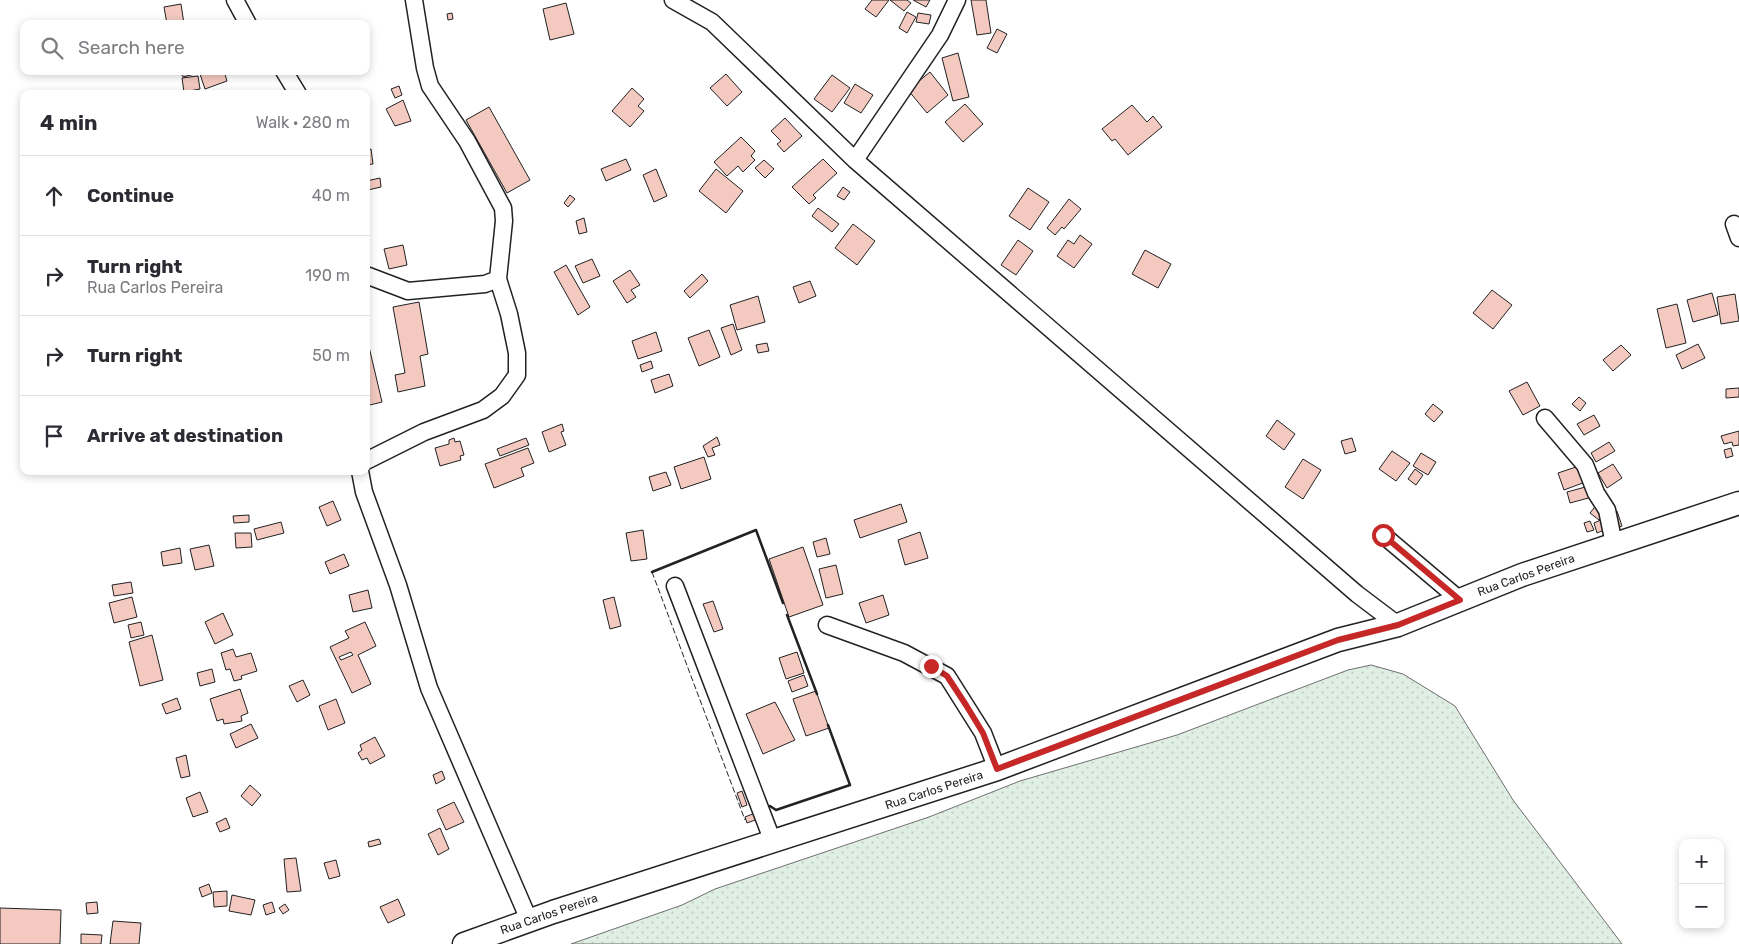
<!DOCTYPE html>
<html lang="en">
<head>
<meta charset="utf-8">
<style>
	:root { --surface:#fff; --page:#f7f7f7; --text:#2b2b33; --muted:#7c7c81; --line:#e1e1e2 }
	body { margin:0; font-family:Rubik,sans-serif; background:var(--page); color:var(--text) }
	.controls { position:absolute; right:15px; bottom:15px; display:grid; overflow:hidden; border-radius:10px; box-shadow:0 2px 8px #0003 }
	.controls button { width:45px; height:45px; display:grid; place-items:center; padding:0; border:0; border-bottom:1px solid var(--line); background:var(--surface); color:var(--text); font:25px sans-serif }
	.stop { position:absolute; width:15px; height:15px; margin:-11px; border:4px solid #c62828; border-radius:50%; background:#fff }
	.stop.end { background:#c62828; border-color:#fff; box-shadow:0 1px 5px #0008 }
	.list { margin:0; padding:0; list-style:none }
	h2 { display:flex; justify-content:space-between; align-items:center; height:65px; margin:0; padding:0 20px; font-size:21px }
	h2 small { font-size:16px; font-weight:400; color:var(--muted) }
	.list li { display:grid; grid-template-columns:32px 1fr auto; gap:15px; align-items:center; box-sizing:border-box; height:80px; padding:0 20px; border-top:1px solid var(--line) }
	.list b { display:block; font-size:19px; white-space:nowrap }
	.list p { margin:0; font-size:16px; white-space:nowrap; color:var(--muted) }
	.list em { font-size:16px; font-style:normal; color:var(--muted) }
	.icon { flex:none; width:28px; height:28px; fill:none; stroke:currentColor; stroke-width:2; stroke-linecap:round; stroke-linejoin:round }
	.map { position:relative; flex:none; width:1739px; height:944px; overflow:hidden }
	.search { position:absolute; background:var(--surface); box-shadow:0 2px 8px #0003; left:20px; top:20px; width:350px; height:55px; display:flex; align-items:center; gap:12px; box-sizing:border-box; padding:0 18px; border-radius:10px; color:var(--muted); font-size:19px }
	.panel { position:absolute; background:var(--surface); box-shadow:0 2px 8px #0003; left:20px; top:90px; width:350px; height:385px; border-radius:10px }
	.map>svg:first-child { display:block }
	.grass { fill:url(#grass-dots); stroke:#6f6f6f }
	.building { fill:#f3c9c0; stroke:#222; fill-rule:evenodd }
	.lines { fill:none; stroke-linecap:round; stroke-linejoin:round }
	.street-casing { stroke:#222; stroke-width:19 }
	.secondary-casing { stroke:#222; stroke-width:25 }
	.street { stroke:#fff; stroke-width:16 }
	.secondary { stroke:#fff; stroke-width:22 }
	.fence { stroke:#222; stroke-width:1; stroke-dasharray:6 2.5; stroke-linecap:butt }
	.wall { stroke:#222; stroke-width:2.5 }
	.route { stroke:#c62828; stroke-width:6 }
	.labels { text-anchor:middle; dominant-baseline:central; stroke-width:4; stroke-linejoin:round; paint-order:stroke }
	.street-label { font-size:12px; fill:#222; stroke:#fff }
</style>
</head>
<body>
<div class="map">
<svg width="1739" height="944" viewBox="0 0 1739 944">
	<defs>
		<pattern id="grass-dots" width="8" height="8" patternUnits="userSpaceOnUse" patternTransform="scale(1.25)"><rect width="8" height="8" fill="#e0efe3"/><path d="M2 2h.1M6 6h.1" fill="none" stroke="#c0cdc2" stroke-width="1.8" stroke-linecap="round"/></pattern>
	</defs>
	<rect width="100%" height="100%" fill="#fff"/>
	<path class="grass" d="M1371 665 1403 674 1455 706 1513 800 1622 944H571L682 905 715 889 929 817 1020 781 1177 735 1348 670Z"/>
	<path class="building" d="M872 0H889L876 17 865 9Z
		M890 0H907L911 3 904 11Z
		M913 0H930L926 7Z
		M971 0H986L991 33 977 35Z
		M566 3 574 34 550 40 543 9Z
		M181 4 184 24H167L164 7Z
		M907 12 916 17 907 33 899 28Z
		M452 13 453 19 448 20 447 14Z
		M918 13 931 15 929 24 916 22Z
		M997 29 1007 34 997 53 987 48Z
		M958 53 969 97 953 101 942 58Z
		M195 71V74L183 77 181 73Z
		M199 71H224L227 81 205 89Z
		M930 72 948 95 927 113 908 90Z
		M726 74 742 92 727 106 710 88Z
		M832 75 850 88 832 112 814 99Z
		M198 76 200 89 184 92 182 78Z
		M855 84 873 95 861 113 844 103Z
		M399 86 402 95 395 98 391 89Z
		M632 88 644 99 638 106 644 111 630 127 612 111Z
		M403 100 411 121 395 126 386 109Z
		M965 104 983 124 963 142 945 122Z
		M1132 105 1147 122 1153 116 1162 127 1128 155 1115 139 1112 141 1102 129Z
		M489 107 530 180 507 193 466 120Z
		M785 118 802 136 784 152 777 144 781 141 771 131Z
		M741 137 755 151 751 156 755 160 743 172 738 166 727 176 714 162Z
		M371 149 373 164 366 165V150Z
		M626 159 631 170 606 181 601 169Z
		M823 159 837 173 813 195 816 198 809 204 792 187Z
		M764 160 774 169 765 178 755 168Z
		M656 169 667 196 654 202 643 175Z
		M716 169 743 191 726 213 699 191Z
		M380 178 381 187 368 190 366 181Z
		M843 187 850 192 844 200 837 196Z
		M1028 188 1049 202 1030 230 1009 216Z
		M570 195 575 199 568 207 564 203Z
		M1069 199 1081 209 1064 229 1062 227 1055 235 1047 228Z
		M818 208 839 224 832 232 812 216Z
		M584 218 587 232 579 234 576 221Z
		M853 224 875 241 857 265 835 248Z
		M1080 235 1092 244 1074 268 1057 256 1068 240 1074 244Z
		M1018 240 1033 251 1016 275 1001 265Z
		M403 245 407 265 389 269 384 249Z
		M1145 250 1171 264 1158 288 1132 274Z
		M592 259 600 276 583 283 575 266Z
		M566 265 590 307 578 315 554 272Z
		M630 270 640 285 631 290 636 297 627 303 613 281Z
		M702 274 708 281 690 298 684 291Z
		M810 281 816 296 799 303 793 287Z
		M1492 290 1512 305 1493 329 1473 313Z
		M1712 293 1718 315 1693 322 1687 300Z
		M1735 294 1739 321 1721 324 1717 297Z
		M758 296 765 322 737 330 730 305Z
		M419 302 428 354 420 356 425 386 398 392 395 375 405 373 393 307Z
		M1677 304 1686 343 1666 348 1657 309Z
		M733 324 742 350 731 355 721 328Z
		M709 330 720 357 699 366 688 338Z
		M656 332 662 351 638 359 632 341Z
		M366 334 382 402 366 406Z
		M767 343 769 351 758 353 756 345Z
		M1698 344 1705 358 1682 369 1676 355Z
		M1621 345 1631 355 1613 371 1603 360Z
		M651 361 653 368 642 372 640 365Z
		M669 374 673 386 655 393 651 380Z
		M1527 382 1540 406 1523 415 1509 391Z
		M1739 388V397L1726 398V389Z
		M1579 397 1586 403 1580 411 1572 404Z
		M1433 404 1443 412 1434 422 1425 414Z
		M1594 415 1600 426 1584 435 1577 424Z
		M1277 420 1295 434 1284 450 1266 436Z
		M562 424 564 431 561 432 566 445 549 452 542 432Z
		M1739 431V445L1733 446 1732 442 1724 444 1721 436Z
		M717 437 720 445 712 448 715 455 708 457 703 446Z
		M454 438 455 442 460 441 464 455 460 456 461 460 440 466 435 448 449 444V440Z
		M526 438 529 445 500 456 497 449Z
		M1352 438 1356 451 1345 454 1341 441Z
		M1609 442 1615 451 1596 462 1591 453Z
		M528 448 534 463 521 468 524 476 494 488 485 464Z
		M1731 448 1733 456 1726 458 1724 450Z
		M1392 451 1410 463 1396 481 1379 469Z
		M1421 453 1436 462 1428 475 1413 466Z
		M704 457 711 479 681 489 674 467Z
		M1303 459 1321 470 1303 499 1285 487Z
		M1613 464 1622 478 1607 488 1598 473Z
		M1582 465 1588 481 1564 490 1558 473Z
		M1415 469 1423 475 1416 485 1408 479Z
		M666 472 671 485 653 491 649 477Z
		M1589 486 1592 497 1570 503 1567 492Z
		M333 501 341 520 327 526 319 507Z
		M901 504 907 522 860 538 854 520Z
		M1597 504 1606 512 1599 520 1590 513Z
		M1617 511 1622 526 1613 529 1608 514Z
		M249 515V522L234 523 233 516Z
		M1605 518 1609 528 1597 533 1594 523Z
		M1590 521 1594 530 1587 532 1584 523Z
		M281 522 284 533 257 540 254 529Z
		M643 530 647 559 631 561 626 533Z
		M920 532 928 558 905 565 898 540Z
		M235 533H251L252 547 236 548Z
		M826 538 830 554 817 557 813 542Z
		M209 545 214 566 195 570 190 549Z
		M803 547 823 605 789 617 769 559Z
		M180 548 182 563 163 566 161 552Z
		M344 554 349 566 330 574 325 562Z
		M836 565 843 594 826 598 819 569Z
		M131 582 133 593 114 596 112 585Z
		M368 590 372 608 353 612 349 595Z
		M883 595 889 615 866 623 859 603Z
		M132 597 137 617 114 623 109 603Z
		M614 597 621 626 610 629 603 600Z
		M713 601 723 629 714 632 703 604Z
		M223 613 233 635 215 644 205 622Z
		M141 622 144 635 131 638 128 625Z
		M365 622 376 646 358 655 371 684 352 693 330 647 349 638 345 631ZM351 652 353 655 341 660 339 657Z
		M152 635 163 680 140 686 129 642Z
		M233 649 236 657 251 653 257 671 241 676 242 679 234 681 230 669 226 670 221 653Z
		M797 652 804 673 786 679 779 658Z
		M212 669 215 682 200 686 197 673Z
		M804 675 808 686 792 692 788 681Z
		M303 680 310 695 297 702 289 686Z
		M240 689 248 713 241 716 242 721 224 724 223 719 217 721 210 699Z
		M816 691 829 728 806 736 793 699Z
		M177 698 181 709 166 714 162 704Z
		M336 699 345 723 328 730 319 706Z
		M775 702 795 740 763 754 746 714Z
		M251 724 258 738 236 748 230 734Z
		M375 737 385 756 370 764 367 758 362 760 358 753 362 750 360 745Z
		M186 755 190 776 181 778 176 758Z
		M442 771 445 779 436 784 433 775Z
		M250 785 261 795 252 806 241 796Z
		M742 791 747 805 742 807 737 793Z
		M200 792 208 812 193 817 186 798Z
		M454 802 464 822 446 830 437 810Z
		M755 813 758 819 747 823 745 817Z
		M226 818 230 828 220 832 216 823Z
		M440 828 449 849 438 855 428 834Z
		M379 839 381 844 369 847 368 842Z
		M296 858 301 891 287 892 284 859Z
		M336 860 340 876 329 879 324 863Z
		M209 884 212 893 202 897 199 888Z
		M227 891V906L214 907 213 892Z
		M232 895 255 900 251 915 229 911Z
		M398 899 405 915 388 923 380 907Z
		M97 902 98 913 87 914 86 903Z
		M272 902 275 912 266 915 263 905Z
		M285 904 289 910 283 914 279 908Z
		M0 908 61 910 60 944H0Z
		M113 921 141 923 139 944H110Z
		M81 934 102 935 101 944H81Z"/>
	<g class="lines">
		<g class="street-casing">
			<path id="street" d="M235 0 248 24
				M673 0 712 22 855 160 1357 594 1398 625
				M284 71 298 94
				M855 160 940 35 957 0
				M1734 224 1739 238
				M366 275 408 291 485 284 498 279
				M1545 418 1585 465 1596 493 1607 510 1614 544
				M366 461 424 432 483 410 502 396 517 375V353L509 314 498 279 504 221 503 208 467 141 430 86 425 68 414 0
				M360 471 364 492 398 585 429 688 529 920
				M1383 535 1460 600
				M675 586 773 842
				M827 625 904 653 947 676 983 733 997 769"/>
		</g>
		<g class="secondary-casing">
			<path id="secondary" d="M464 944 553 912 997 769 1338 640 1398 625 1522 575 1739 503"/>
		</g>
		<use href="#street" class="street"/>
		<use href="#secondary" class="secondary"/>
		<path class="fence" d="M652 572 745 820"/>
		<path class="wall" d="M652 572 756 530 783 603
			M787 615 817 694
			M770 806 776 810 850 785 828 725"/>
	</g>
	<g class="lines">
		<path class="route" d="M931 666 947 676 966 705 983 733 997 769 1338 640 1398 625 1460 600 1383 535"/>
	</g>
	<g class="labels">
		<g class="street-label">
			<text transform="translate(1526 575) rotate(-20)">Rua Carlos Pereira</text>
			<text transform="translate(934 790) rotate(-18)">Rua Carlos Pereira</text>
			<text transform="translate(549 914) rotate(-19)">Rua Carlos Pereira</text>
		</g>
	</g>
</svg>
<div class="controls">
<button>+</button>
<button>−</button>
</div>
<div class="stop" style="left:1383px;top:535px"></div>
<div class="stop end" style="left:931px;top:666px"></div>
<div class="search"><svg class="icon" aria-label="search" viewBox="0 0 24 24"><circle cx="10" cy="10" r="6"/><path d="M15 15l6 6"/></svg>Search here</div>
<section class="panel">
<h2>4 min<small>Walk · 280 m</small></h2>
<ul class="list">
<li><svg class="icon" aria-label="ahead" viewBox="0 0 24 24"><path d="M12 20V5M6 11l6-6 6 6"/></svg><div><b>Continue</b></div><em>40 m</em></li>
<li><svg class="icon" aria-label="right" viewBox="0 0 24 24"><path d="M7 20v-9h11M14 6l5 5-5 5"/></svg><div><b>Turn right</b><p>Rua Carlos Pereira</p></div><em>190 m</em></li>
<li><svg class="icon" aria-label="right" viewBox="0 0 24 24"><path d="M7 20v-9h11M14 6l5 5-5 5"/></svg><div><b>Turn right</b></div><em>50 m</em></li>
<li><svg class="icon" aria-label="arrive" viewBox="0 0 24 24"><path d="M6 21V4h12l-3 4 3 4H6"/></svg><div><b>Arrive at destination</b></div></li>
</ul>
</section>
</div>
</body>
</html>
